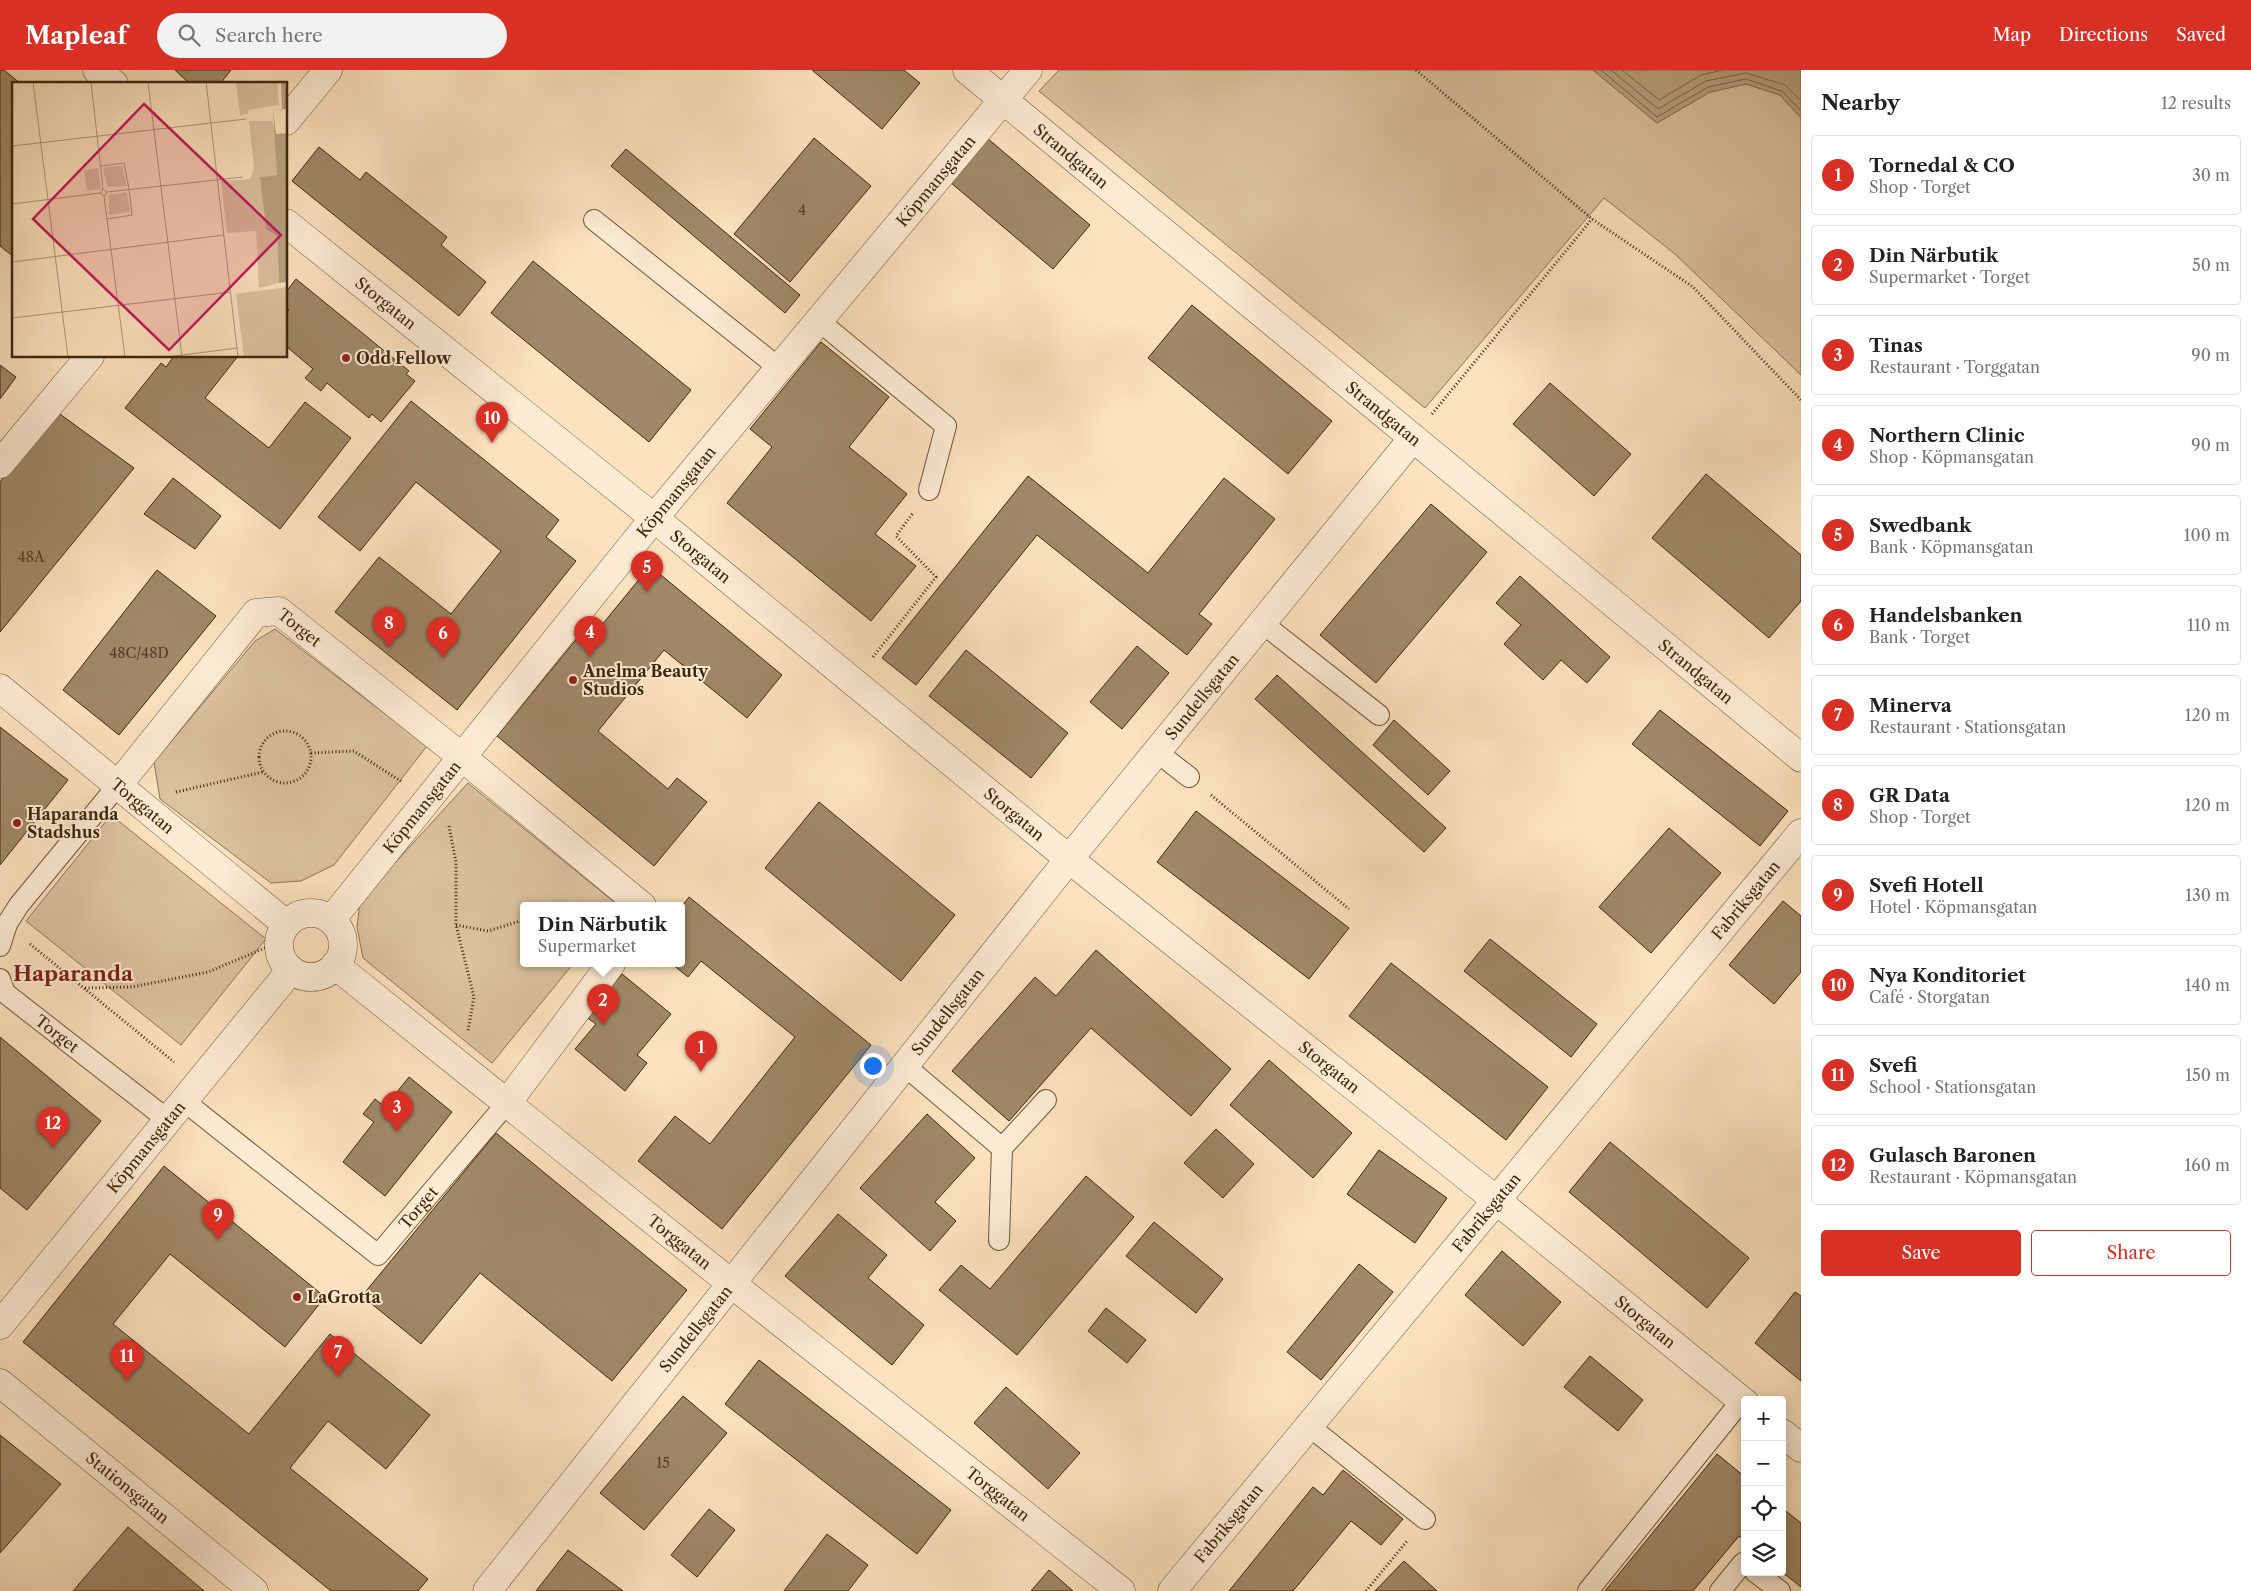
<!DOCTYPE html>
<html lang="en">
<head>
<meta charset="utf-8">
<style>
	:root { --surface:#fff; --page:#f2f2f2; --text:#222; --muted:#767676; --line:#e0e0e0; --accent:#d93025 }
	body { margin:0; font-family:"Libre Caslon Text",serif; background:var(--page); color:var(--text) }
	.controls { position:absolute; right:15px; bottom:15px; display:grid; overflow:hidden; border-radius:5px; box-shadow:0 2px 12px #0003 }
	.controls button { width:45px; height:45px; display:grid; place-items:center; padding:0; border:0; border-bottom:1px solid var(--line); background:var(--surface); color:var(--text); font:25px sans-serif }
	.you { position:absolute; left:872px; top:995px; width:18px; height:18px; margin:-12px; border:4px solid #fff; border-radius:50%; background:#1a73e8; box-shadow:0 0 0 8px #1a73e833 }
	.badge { display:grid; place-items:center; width:32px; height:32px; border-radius:50%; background:var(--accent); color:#fff; font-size:16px; font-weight:700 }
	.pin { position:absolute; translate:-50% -41px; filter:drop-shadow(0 1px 2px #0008) }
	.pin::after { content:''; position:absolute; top:26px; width:18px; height:15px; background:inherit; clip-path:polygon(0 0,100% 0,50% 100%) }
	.popup { position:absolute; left:520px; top:832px; width:165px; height:65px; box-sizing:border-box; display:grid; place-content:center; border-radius:5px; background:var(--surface); filter:drop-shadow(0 1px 4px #0005); font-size:16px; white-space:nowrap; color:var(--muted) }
	.popup b { font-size:19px; color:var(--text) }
	.popup::after { content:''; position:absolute; left:50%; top:100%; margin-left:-10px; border:10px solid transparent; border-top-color:var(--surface) }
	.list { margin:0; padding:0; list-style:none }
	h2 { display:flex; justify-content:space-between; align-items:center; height:65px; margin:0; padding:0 20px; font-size:21px }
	h2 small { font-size:16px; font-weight:400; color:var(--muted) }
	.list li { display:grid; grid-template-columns:32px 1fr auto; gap:15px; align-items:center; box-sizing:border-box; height:80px; margin:0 10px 10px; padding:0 10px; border:1px solid var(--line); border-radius:5px }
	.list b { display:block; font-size:19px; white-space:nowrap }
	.list p { margin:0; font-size:16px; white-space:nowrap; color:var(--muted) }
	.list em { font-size:16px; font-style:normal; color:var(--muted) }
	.actions { display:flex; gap:10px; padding:15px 20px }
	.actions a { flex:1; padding:11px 0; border:1px solid var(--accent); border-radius:5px; text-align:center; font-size:18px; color:var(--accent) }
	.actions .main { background:var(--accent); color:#fff }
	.icon { flex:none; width:28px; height:28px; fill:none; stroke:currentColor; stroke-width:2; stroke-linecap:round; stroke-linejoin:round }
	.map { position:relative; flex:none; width:1801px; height:1521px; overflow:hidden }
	header { display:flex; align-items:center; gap:30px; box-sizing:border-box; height:70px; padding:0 25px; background:var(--accent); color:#fff }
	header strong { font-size:24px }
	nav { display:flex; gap:28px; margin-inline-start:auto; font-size:18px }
	.search { width:350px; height:45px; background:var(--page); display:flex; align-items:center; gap:12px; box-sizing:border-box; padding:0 18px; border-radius:28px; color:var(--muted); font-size:19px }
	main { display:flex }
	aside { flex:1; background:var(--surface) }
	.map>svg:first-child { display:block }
	.green { fill:#dcc29f; stroke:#8c7454 }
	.water { fill:#bba281; stroke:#897151 }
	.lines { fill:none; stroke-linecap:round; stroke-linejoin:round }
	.shore { stroke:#7c6446; stroke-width:1 }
	.building { fill:#a08868; stroke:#3d270a }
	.service-casing { stroke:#6d5637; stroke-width:22 }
	.minor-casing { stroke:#6d5637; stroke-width:29 }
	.path { stroke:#3d270a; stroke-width:3; stroke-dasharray:1 2.5; stroke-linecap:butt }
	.service { stroke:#fdecd5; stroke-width:20 }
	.minor { stroke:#fdecd5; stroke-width:28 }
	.poi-dot { fill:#8f2418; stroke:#fdecd5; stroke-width:2 }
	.labels { text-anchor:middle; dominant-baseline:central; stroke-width:4; stroke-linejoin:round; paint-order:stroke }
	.number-label { font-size:14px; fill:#563f22 }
	.street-label { font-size:16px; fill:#3d270a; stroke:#fdecd5 }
	.poi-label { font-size:16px; font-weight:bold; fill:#3d270a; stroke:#fdecd5; text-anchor:start }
	.district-label { font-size:21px; font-weight:bold; fill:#7a1f14; stroke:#fdecd5 }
	.inset-road { fill:none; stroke:#b09776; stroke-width:1 }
	.view { fill:#c2185b; fill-opacity:0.15; stroke:#c2185b; stroke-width:2.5 }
	.inset-edge { fill:none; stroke:#3d270a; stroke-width:2.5 }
</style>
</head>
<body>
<header>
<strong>Mapleaf</strong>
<div class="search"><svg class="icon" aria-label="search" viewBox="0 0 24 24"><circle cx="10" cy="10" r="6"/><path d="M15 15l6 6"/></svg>Search here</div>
<nav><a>Map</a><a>Directions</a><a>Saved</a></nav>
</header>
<main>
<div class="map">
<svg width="1801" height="1521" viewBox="0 0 1801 1521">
	<rect width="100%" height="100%" fill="#fce2be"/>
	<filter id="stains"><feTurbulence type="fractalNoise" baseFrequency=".004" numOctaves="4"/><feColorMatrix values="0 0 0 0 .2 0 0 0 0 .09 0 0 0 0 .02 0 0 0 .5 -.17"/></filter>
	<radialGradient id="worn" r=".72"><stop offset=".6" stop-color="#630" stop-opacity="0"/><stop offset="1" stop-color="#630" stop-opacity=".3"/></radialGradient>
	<path class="green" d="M1059 0H1593L1657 53 1710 22 1746 14 1780 25 1801 48V305L1675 184 1604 128 1425 338 1039 21Z
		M275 559 427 676 334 795 301 811 271 813 160 729 154 692 255 571Z
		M468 713 619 836H524V894H573L492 993 363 888 357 857 360 831Z
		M111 745 266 869 181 975 26 851Z"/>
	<path class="water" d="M1593 0H1801V48L1780 25 1746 14 1710 22 1657 53Z"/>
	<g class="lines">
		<path class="shore" d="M1601 0 1657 47 1708 17 1746 9 1782 21 1801 41
			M1611 0 1658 39 1706 11 1746 3 1785 15 1801 31
			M1622 0 1659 30 1701 5 1723 0"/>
	</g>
	<path class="building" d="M0 0H4L21 14H14V187L0 176Z
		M175 0H231L220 14H190Z
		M812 0H904L920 13 882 59Z
		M814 68 871 116 790 212 734 164Z
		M987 68 1090 155 1053 199 950 112Z
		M319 77 360 110 366 102 447 167 441 175 486 212 459 246 292 111Z
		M626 79 800 225 785 243 611 96Z
		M533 191 691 320 649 372 491 243Z
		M296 209 409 301 406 304 415 311 381 352 372 344 369 348 327 313 321 321 305 308 313 299 286 276V243L289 240 286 238V222Z
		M1192 235 1332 351 1288 404 1148 288Z
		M821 272 889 327 849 377 907 424 875 464 916 496 871 551 727 433 772 377 750 359Z
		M174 286H238L205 328 269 378 305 332 351 368 280 459 125 338 161 293 166 297Z
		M0 295 16 307 0 329Z
		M1550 313 1631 384 1594 426 1513 354Z
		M411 331 559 450 546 467 576 491 457 640 335 542 379 487 451 544 501 481 416 412 360 481 318 447Z
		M57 342 134 398 0 562V412Z
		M1706 404 1801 485V531L1769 568 1652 468Z
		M1028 406 1148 503 1224 408 1275 449 1199 544 1212 554 1187 585 1037 465 916 615 882 588Z
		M173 408 221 446 195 479 144 444Z
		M1431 434 1487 482 1376 613 1320 565Z
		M650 496 782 605 747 648 664 580 598 661 668 719 677 708 707 732 654 796 497 666 584 560 592 567Z
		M157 500 216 546 119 665 63 620Z
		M1520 506 1610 587 1587 613 1561 590 1543 610 1504 574 1521 555 1496 533Z
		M1137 576 1169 603 1122 659 1090 632Z
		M966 580 1068 663 1031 708 929 626Z
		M1277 605 1446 758 1424 782 1255 629Z
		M1660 640 1788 741 1760 776 1632 674Z
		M1394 650 1450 701 1428 725 1373 675Z
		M0 657 68 710 0 795Z
		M819 732 955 845 901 911 765 798Z
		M1196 741 1349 858 1309 909 1157 792Z
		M1669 758 1721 803 1651 883 1599 837Z
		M689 827 871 975 722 1159 638 1091 675 1046 710 1074 795 967 701 891 688 907 672 894H682V836Z
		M1783 831 1801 846V902L1774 934 1729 895Z
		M1490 869 1597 954 1571 987 1464 901Z
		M1096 880 1231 999 1191 1046 1091 958 1009 1051 952 1001 1035 907 1056 926Z
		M1391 893 1548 1017 1506 1070 1349 946Z
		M622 904 671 944 637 985 647 993 625 1021 575 979 596 954 586 947Z
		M0 967 101 1051 27 1140 0 1118Z
		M1269 990 1352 1063 1313 1108 1230 1035Z
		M409 1007 452 1042 385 1126 343 1092 374 1052 363 1044 375 1029 385 1037Z
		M927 1044 975 1088 935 1132 956 1151 930 1181 860 1118Z
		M1216 1059 1254 1094 1223 1128 1184 1093Z
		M496 1063 687 1220 612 1311 480 1203 421 1274 362 1226Z
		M1610 1072 1749 1188 1707 1238 1569 1122Z
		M1379 1080 1447 1128 1415 1173 1347 1124Z
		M164 1096 325 1227 285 1277 170 1184 113 1254 249 1364 330 1264 430 1345 386 1399 328 1351 290 1398 428 1509 418 1521H331L23 1272Z
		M1086 1106 1134 1147 1017 1285 939 1220 961 1195 990 1219Z
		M838 1144 887 1185 868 1208 924 1255 892 1295 785 1206Z
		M1154 1152 1223 1209 1196 1243 1126 1186Z
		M1502 1181 1561 1232 1523 1276 1465 1225Z
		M1359 1194 1393 1222 1321 1310 1287 1282Z
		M1795 1222 1801 1226V1311L1755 1273Z
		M1106 1238 1146 1270 1127 1293 1088 1261Z
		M1590 1286 1643 1330 1618 1361 1564 1317Z
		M759 1290 951 1440 917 1484 725 1334Z
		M1006 1317 1080 1383 1048 1419 974 1353Z
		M683 1326 727 1363 644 1460 600 1423Z
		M0 1365 61 1414 0 1483Z
		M1717 1384 1745 1407V1471L1739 1466 1693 1521H1605Z
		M1343 1400 1403 1449 1381 1475 1351 1451 1293 1521H1229L1313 1417 1323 1425Z
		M1782 1438 1801 1453V1517L1782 1502Z
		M709 1439 735 1460 697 1507 671 1485Z
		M128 1457 204 1521H73Z
		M827 1464 868 1495 848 1521H784Z
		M568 1480 623 1521H536Z
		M1404 1491 1437 1521H1375Z
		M1049 1500 1073 1521H1031Z"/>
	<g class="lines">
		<g class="service-casing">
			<g id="service">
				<path d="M594 150 779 298"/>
				<path d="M819 251 946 356 929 420"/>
				<path d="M1262 553 1379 645"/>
				<path d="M1157 682 1189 707"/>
				<path d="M0 876 7 854 19 835 118 715"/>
				<path id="s1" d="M0 909 5 923 168 1050"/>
				<path d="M905 996 1002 1078 1046 1030"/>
				<path id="s2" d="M184 1031 378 1185 507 1033"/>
				<path d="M999 1170 1002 1078"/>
				<path d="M1309 1356 1425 1449"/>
				<path d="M1755 1502 1780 1521"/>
				<path d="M1588 1521 1742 1330"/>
				<path d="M1720 1521 1743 1493 1745 1495"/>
			</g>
		</g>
		<g class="minor-casing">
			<g id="minor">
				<path d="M97 0 114 14"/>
				<path id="s3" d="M967 0 1801 688"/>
				<path d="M286 51 328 0"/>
				<path id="s4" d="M286 153 654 448 1069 789 1496 1130 1745 1333"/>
				<path d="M0 394 90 286"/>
				<path id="s5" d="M0 618 286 854"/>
				<path id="s6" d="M118 715 256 543 279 541 462 687 642 836"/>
				<circle cx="311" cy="875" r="32"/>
				<path id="s7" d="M331 850 654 448 1028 0"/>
				<path id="s8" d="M335 895 732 1214 1121 1521"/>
				<path d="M507 1033 611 894"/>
				<path id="s9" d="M0 1255 291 900"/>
				<path id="s10" d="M0 1313 254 1521"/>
				<path d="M1782 1363 1801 1378"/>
				<path id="s11" d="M487 1521 1069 789 1413 368"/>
				<path id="s12" d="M1172 1521 1801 763"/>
			</g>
		</g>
		<path class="path" d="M1416 0 1592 149 1693 217 1801 330
			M1432 344 1592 149
			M873 587 936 507 896 466 913 443
			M259 687a26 26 0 1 1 52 0a26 26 0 1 1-52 0Z
			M311 683 354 681 402 712
			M176 722 263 702
			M1211 725 1349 839
			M449 756 456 793V855L474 927 468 961
			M456 855 488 861 520 851 524 855
			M30 874 174 992
			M85 918 132 917 208 902 265 878
			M1366 1521 1407 1471"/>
		<use href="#service" class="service"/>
		<use href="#minor" class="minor"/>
	</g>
	<g class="poi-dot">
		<circle cx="346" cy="288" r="5"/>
		<circle cx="573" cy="610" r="5"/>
		<circle cx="17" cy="753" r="5"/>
		<circle cx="297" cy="1227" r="5"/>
	</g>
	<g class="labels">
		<g class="number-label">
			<text x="802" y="140">4</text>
			<text x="31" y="487">48A</text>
			<text x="139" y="583">48C/48D</text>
			<text x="663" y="1393">15</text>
		</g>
		<g class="street-label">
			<text stroke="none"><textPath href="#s3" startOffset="135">Strandgatan</textPath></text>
			<text stroke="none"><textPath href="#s7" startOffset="955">Köpmansgatan</textPath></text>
			<text stroke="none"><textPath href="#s4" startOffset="128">Storgatan</textPath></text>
			<text stroke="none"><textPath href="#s3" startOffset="540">Strandgatan</textPath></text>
			<text stroke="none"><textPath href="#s7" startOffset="550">Köpmansgatan</textPath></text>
			<text stroke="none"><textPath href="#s4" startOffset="532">Storgatan</textPath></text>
			<text stroke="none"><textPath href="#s6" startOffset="270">Torget</textPath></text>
			<text stroke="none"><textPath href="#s3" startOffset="945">Strandgatan</textPath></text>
			<text stroke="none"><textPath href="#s11" startOffset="1145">Sundellsgatan</textPath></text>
			<text stroke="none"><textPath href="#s5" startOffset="185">Torggatan</textPath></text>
			<text stroke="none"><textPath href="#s7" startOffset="145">Köpmansgatan</textPath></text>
			<text stroke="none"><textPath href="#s4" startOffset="938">Storgatan</textPath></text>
			<text stroke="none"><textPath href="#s12" startOffset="898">Fabriksgatan</textPath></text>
			<text stroke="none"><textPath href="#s11" startOffset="740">Sundellsgatan</textPath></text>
			<text stroke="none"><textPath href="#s1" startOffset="81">Torget</textPath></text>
			<text stroke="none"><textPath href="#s4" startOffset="1342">Storgatan</textPath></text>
			<text stroke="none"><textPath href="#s9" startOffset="230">Köpmansgatan</textPath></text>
			<text stroke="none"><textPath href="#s2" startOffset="310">Torget</textPath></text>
			<text stroke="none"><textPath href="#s12" startOffset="492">Fabriksgatan</textPath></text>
			<text stroke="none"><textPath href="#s8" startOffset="442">Torggatan</textPath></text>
			<text stroke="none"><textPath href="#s4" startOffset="1748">Storgatan</textPath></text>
			<text stroke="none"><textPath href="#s11" startOffset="335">Sundellsgatan</textPath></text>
			<text stroke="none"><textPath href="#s10" startOffset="165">Stationsgatan</textPath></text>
			<text stroke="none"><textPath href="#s8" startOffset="848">Torggatan</textPath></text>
			<text stroke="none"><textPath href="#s12" startOffset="88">Fabriksgatan</textPath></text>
		</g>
		<g class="poi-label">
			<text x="356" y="288">Odd Fellow</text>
			<text x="583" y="601">Anelma Beauty<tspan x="583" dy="18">Studios</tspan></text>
			<text x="27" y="744">Haparanda<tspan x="27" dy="18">Stadshus</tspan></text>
			<text x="307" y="1227">LaGrotta</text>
		</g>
		<g class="district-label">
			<text x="73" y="903">Haparanda</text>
		</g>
	</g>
	<g transform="translate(12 12)">
		<rect width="275" height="275" fill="#fce2be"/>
		<path d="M224 0H265L267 23 236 28V32L228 33ZM237 39H260L264 52 265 93 249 95 254 147 265 154 267 201 247 206 244 149 215 151 209 99 238 97 242 86ZM110 84 115 104 96 105 91 89 93 85ZM86 86 89 107 75 109 72 88ZM115 110 118 130 97 133V113ZM275 205V275H232L224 212Z" fill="#dcc29f"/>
		<path d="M275 0V200L267 201 265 154 254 147 248 95 265 93 261 28 270 27 269 1Z" fill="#bba281"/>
		<path d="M275 27V51L264 52 261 28Z" fill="#fce2be"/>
		<path class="inset-road" d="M21 0 56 275M79 0 91 107M136 0 170 275M194 0 226 275M0 64 234 37M89 84 112 81 117 107 120 133 95 137M95 110 231 95M92 114 113 275M0 122 88 111 92 114 95 110 91 107 88 111M0 180 212 153M0 236 219 210M155 275 225 266"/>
		<path class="view" d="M132 22 269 153 157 268 21 137Z"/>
		<rect width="275" height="275" class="inset-edge"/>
	</g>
	<rect width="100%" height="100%" filter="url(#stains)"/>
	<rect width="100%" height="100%" fill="url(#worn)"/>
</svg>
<div class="controls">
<button>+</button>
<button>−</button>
<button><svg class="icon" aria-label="locate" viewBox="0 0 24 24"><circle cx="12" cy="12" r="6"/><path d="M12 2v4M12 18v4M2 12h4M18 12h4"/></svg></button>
<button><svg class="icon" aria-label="layers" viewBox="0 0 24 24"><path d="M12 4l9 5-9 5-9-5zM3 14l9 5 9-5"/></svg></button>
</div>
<div class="you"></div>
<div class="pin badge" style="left:701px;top:1002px">1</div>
<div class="pin badge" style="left:603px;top:955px">2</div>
<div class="popup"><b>Din Närbutik</b>Supermarket</div>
<div class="pin badge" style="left:397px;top:1062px">3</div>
<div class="pin badge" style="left:590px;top:587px">4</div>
<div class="pin badge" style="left:647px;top:522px">5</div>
<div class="pin badge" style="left:443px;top:588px">6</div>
<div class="pin badge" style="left:338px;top:1307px">7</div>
<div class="pin badge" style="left:389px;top:578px">8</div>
<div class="pin badge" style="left:218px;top:1170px">9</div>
<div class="pin badge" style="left:492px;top:373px">10</div>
<div class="pin badge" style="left:127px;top:1311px">11</div>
<div class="pin badge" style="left:53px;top:1078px">12</div>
</div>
<aside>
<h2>Nearby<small>12 results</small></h2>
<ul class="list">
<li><span class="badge">1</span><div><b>Tornedal &amp; CO</b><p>Shop · Torget</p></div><em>30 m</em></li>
<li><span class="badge">2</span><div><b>Din Närbutik</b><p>Supermarket · Torget</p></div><em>50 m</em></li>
<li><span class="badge">3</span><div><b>Tinas</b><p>Restaurant · Torggatan</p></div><em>90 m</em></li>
<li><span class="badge">4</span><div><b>Northern Clinic</b><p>Shop · Köpmansgatan</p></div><em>90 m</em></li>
<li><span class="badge">5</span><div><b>Swedbank</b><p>Bank · Köpmansgatan</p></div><em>100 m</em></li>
<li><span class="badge">6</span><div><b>Handelsbanken</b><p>Bank · Torget</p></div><em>110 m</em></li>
<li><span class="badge">7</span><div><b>Minerva</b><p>Restaurant · Stationsgatan</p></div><em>120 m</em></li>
<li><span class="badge">8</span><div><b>GR Data</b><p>Shop · Torget</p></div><em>120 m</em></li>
<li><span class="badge">9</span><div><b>Svefi Hotell</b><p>Hotel · Köpmansgatan</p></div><em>130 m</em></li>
<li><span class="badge">10</span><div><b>Nya Konditoriet</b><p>Café · Storgatan</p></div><em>140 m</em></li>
<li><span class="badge">11</span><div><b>Svefi</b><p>School · Stationsgatan</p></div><em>150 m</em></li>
<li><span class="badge">12</span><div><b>Gulasch Baronen</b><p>Restaurant · Köpmansgatan</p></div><em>160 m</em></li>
</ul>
<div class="actions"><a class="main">Save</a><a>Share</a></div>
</aside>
</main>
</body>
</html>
